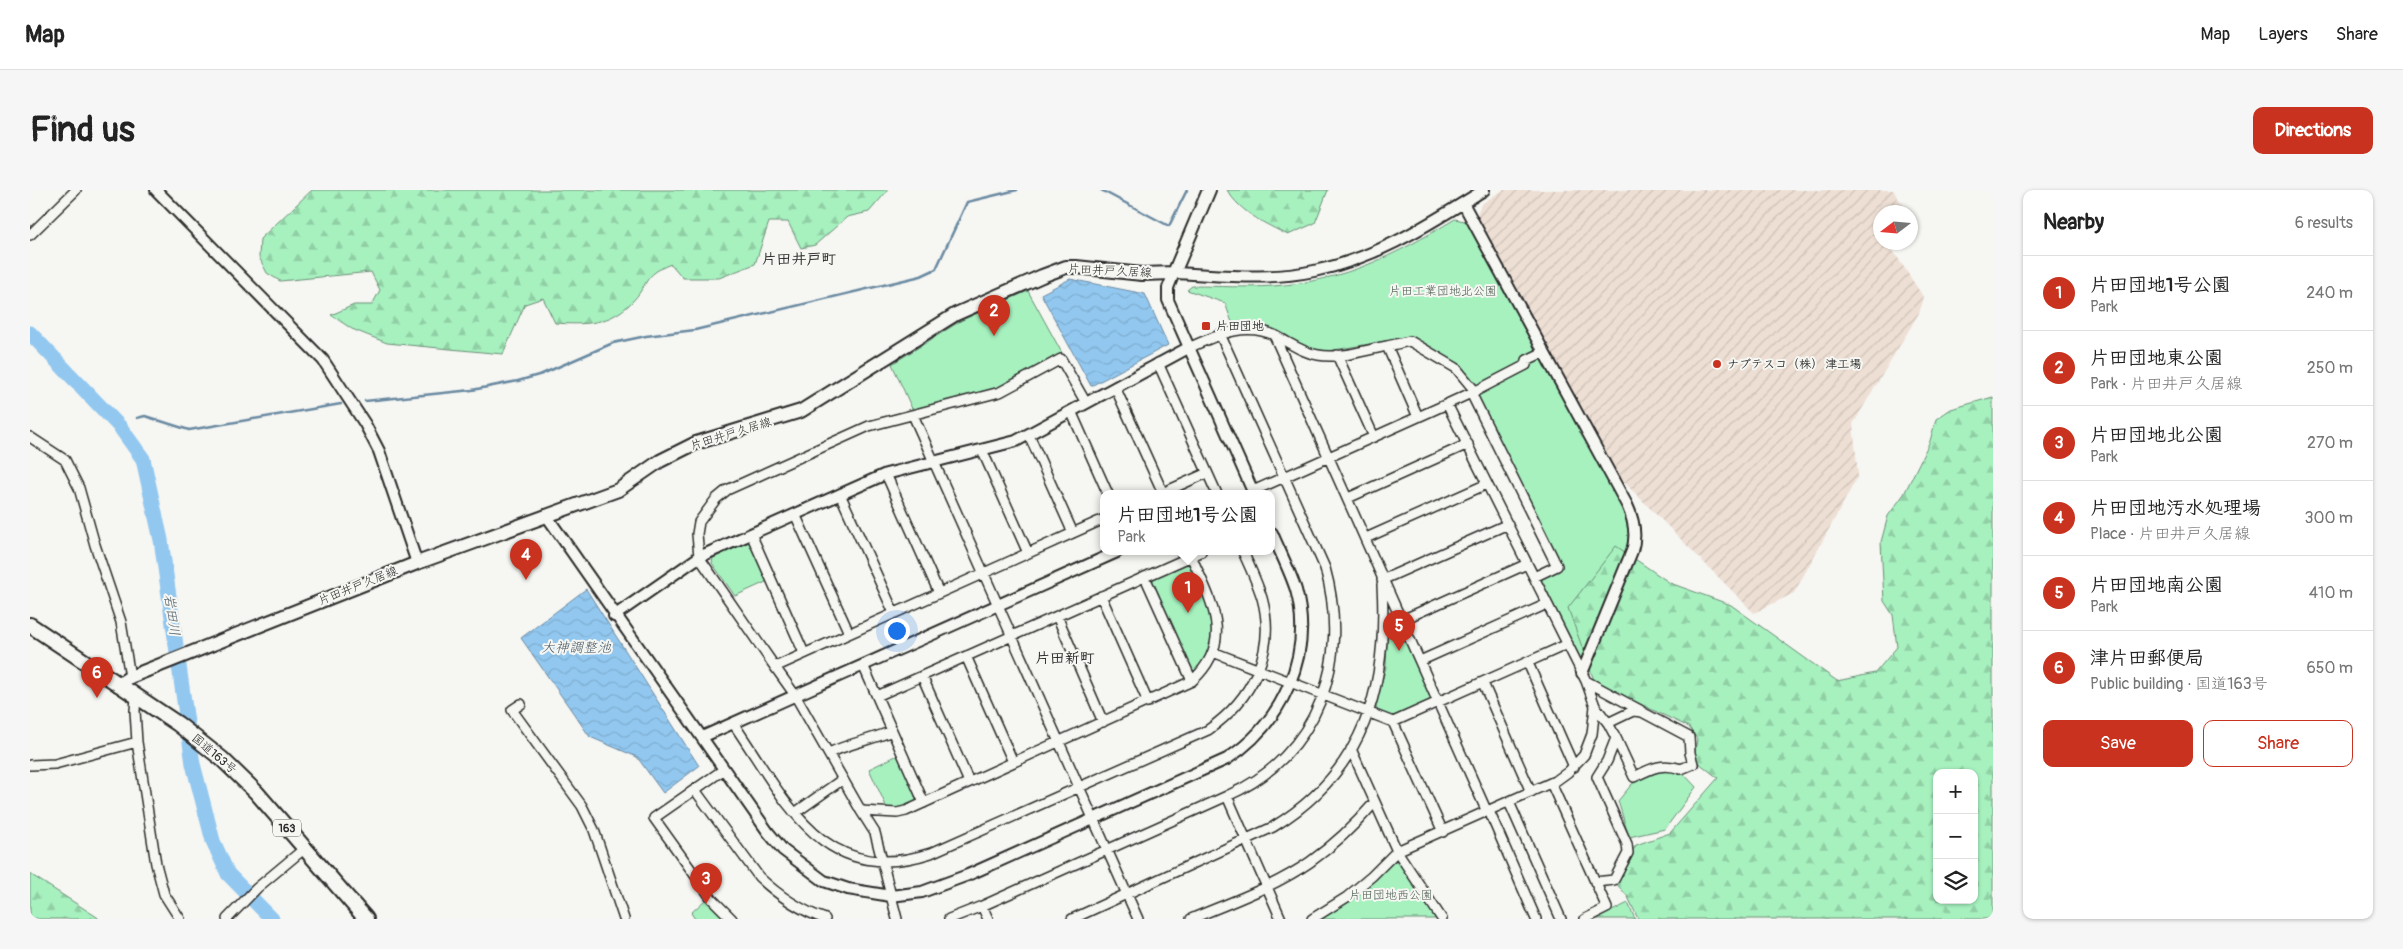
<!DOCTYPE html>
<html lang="en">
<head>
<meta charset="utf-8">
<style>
	:root { --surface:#fff; --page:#f6f6f6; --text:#222; --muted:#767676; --line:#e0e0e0; --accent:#c8321e }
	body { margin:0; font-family:Pangolin,"Klee One",sans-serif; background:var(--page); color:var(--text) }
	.controls { position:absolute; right:15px; bottom:15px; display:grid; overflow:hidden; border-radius:10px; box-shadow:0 1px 4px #0004 }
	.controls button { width:45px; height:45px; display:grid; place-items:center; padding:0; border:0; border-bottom:1px solid var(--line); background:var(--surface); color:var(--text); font:25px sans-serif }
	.compass { position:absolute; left:1843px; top:15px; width:45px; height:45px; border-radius:50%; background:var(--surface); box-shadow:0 1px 4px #0004; rotate:254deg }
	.you { position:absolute; left:866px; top:440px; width:18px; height:18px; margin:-12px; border:4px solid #fff; border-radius:50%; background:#1a73e8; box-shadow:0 0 0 8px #1a73e833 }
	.badge { display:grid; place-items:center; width:32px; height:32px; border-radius:50%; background:var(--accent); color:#fff; font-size:16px; font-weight:700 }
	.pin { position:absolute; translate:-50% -41px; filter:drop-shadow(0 1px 2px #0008) }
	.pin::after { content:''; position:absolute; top:26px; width:18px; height:15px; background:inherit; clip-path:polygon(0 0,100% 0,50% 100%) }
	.popup { position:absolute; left:1070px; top:300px; width:175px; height:65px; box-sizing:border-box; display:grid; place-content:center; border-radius:10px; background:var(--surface); filter:drop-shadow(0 1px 4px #0005); font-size:16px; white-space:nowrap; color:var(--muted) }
	.popup b { font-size:19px; color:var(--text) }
	.popup::after { content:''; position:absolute; left:50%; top:100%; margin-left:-10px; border:10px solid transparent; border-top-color:var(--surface) }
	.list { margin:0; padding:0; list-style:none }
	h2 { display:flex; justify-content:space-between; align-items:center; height:65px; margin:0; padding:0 20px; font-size:21px }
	h2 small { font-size:16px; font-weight:400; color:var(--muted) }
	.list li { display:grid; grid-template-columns:32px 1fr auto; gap:15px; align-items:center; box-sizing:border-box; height:75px; padding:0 20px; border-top:1px solid var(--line) }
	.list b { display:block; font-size:19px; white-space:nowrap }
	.list p { margin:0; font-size:16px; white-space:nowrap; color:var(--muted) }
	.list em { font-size:16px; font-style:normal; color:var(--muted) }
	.actions { display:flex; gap:10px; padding:15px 20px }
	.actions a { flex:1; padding:11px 0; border:1px solid var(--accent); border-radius:10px; text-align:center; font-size:18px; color:var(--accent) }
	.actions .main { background:var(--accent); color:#fff }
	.icon { flex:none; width:28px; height:28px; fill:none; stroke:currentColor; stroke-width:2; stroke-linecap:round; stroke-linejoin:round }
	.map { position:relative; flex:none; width:1963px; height:729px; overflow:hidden; border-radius:10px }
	header { display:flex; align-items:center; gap:30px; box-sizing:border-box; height:70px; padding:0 25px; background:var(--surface); border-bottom:1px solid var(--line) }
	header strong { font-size:24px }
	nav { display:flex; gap:28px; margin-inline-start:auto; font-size:18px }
	.intro { display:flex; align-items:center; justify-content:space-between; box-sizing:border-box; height:120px; padding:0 30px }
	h1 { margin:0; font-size:35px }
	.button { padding:12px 22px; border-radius:10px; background:var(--accent); color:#fff; font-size:18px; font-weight:700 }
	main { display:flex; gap:30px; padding:0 30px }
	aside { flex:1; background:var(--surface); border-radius:10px; box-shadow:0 1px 4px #0004 }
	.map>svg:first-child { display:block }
	.industrial { fill:url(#industrial-furrows) }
	.green { fill:#a7f1bf; stroke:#698e75 }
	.forest { fill:url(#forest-firs); stroke:#698e75; fill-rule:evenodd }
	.water { fill:url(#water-waves); stroke:#6989a1 }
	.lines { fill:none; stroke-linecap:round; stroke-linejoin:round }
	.stream { stroke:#6989a1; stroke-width:2.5 }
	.river { stroke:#92c8f0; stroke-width:15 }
	.minor-casing { stroke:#2b2b2b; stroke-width:12 }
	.tertiary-casing { stroke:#2b2b2b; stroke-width:14 }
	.secondary-casing { stroke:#2b2b2b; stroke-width:16 }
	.trunk-casing { stroke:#2b2b2b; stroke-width:18 }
	.minor { stroke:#f6f6f2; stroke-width:9 }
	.tertiary { stroke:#f6f6f2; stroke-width:10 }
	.secondary { stroke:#f6f6f2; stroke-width:12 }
	.trunk { stroke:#f6f6f2; stroke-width:14 }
	.poi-dot { fill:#c8321e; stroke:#f6f6f2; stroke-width:2 }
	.labels { text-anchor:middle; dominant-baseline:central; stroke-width:4; stroke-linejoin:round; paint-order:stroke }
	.shield { fill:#f6f6f2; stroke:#686867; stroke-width:1 }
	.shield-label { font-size:11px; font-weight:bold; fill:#2b2b2b }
	.street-label { font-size:12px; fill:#2b2b2b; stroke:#f6f6f2 }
	.park-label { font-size:12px; fill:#4a5c50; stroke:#f6f6f2 }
	.poi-label { font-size:12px; font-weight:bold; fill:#2b2b2b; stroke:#f6f6f2; text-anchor:start }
	.water-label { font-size:14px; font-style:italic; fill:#4a5a66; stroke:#f6f6f2 }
	.quarter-label { font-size:15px; font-weight:bold; fill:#2b2b2b; stroke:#f6f6f2 }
</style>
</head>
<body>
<header>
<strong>Map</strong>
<nav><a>Map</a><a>Layers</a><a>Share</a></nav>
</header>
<div class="intro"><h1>Find us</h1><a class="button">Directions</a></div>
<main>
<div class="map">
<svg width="1963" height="729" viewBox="0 0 1963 729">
	<defs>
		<pattern id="industrial-furrows" width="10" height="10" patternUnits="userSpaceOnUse" patternTransform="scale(1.25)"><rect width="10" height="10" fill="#eedfd4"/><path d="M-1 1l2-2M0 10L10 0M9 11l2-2" fill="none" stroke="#ccc0b6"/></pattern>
		<pattern id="forest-firs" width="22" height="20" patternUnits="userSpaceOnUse" patternTransform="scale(1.25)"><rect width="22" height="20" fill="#a7f1bf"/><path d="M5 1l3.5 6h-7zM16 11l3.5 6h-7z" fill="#90cfa4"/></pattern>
		<pattern id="water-waves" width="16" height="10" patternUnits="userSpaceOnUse" patternTransform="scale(1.25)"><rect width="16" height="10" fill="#92c8f0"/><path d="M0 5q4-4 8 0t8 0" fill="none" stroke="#7eacce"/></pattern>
	</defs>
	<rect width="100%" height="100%" fill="#f6f6f2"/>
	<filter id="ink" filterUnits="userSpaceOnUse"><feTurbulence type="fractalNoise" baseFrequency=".02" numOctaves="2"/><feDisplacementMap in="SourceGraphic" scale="10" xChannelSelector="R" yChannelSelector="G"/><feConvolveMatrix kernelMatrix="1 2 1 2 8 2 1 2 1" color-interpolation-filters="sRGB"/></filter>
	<g filter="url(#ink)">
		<path class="industrial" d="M1473 0H1863L1877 22H1850V52L1858 53 1894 108 1889 123 1823 234 1828 286 1764 403 1724 423 1583 281 1446 27 1451 14Z"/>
		<path class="green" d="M1425 29 1439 32 1594 319 1599 336V356L1552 475 1510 393 1513 387 1530 378 1447 209 1448 205 1443 194 1381 147 1298 161C1264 159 1240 130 1203 135L1195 113 1157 100 1162 96C1189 96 1216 98 1243 96 1315 91 1364 66 1425 29Z
			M998 101 1032 163 968 198 883 221 862 174 932 130Z
			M717 351 721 353 738 391 705 406 682 373 683 367Z
			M1154 373 1160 375C1175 409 1196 446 1168 480L1161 481 1122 393 1124 387Z
			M1363 421 1401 505 1399 512 1364 527 1348 521 1345 515 1356 477 1358 424Z
			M868 565 887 607 885 612 866 618H857L839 579Z
			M1628 580 1652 582 1666 597 1635 639 1599 647 1588 611 1602 594Z
			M1363 671H1369L1407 729H1290L1319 710Z
			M676 709 696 729H665L661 723Z
			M1598 713 1605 729H1566Z"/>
		<path class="forest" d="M282 0H858L839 22 817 27 785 55 771 58 758 32H739L725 74 689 88H653L641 74C612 85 619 95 601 113 579 135 554 135 525 133L513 108 495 114 473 164 357 153 322 139 301 125 324 115H342L350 100 341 82 250 91 237 83 229 67 230 49Z
			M1197 0H1298L1285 33 1258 45C1234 33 1211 23 1197 0Z
			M1963 207V729H1608L1598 707 1585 692 1606 655 1640 643 1688 588 1664 569 1667 549 1659 537 1565 493 1538 418 1586 356 1640 393 1701 415 1807 491 1845 483 1867 457 1863 425 1854 411 1851 352 1858 326 1874 304 1900 251 1906 229 1921 219ZM1907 583H1944V710H1907Z
			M0 684 67 727 69 729H0Z"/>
		<path class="water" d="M1040 89 1115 104 1138 155 1061 196 1011 104Z
			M556 399 669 576 633 603 607 567 560 547 491 448Z"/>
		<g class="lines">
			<path class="stream" d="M1071 0 1139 36 1157 0
				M335 211 442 200 488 191 512 184 583 153 616 146 665 140 891 86 906 79 937 12 987 0
				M107 228 115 226 159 240 311 214"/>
			<path class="river" d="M0 143 90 237 113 269 131 350 163 574 183 651 198 684 242 729"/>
			<g class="minor-casing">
				<path id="minor" d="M0 45 46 0
					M1190 144 1295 378C1321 470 1289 566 1197 606L1251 729
					M1244 145 1457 622
					M1357 156 1380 151 1426 178 1445 201
					M1158 158C1188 145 1215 131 1246 146 1260 153 1273 163 1288 165 1310 169 1335 160 1357 156L1388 227
					M1307 165 1344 247
					M1128 173 1187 304
					M1085 197 1133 303
					M1442 203 1496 175 1497 170 1514 162
					M1056 213 1031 169 970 202 839 236 697 300 686 309 669 332 667 344 669 367 745 477 1074 329
					M1417 214 1441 203 1527 376 1504 387
					M1041 221 1078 304
					M883 225 1108 729
					M999 245 1043 343
					M0 247 35 270 49 298 65 355 91 432 100 487
					M952 260 998 363
					M856 284 909 403
					M1223 301 1417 214 1556 491 1565 516 1562 544 1554 565 1538 582 1527 590 1367 661 1342 686 1317 707 1282 729
					M810 304 864 423
					M1130 304 1177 283
					M1318 308 1438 254
					M765 324 819 443
					M721 344 774 463
					M1336 348 1457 294
					M1115 387 1162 491
					M1352 390 1478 334
					M1071 406 1118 512
					M1027 426 1073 532
					M1372 430 1497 374
					M1183 462 1363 532 1538 454
					M936 466 983 572
					M1390 471 1517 414
					M1498 473 1544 577
					M833 475 894 613
					M745 477 765 505 831 621 867 623 876 621 1162 491C1206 451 1181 411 1161 366
					M892 486 939 592
					M1556 491 1610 520
					M1453 493 1501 602
					M106 506 105 521 107 552 126 674 134 704 150 729
					M847 506 1171 362
					M491 514 482 520 552 616 564 640 594 729
					M1565 516 1578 533 1586 548 1577 571 1567 587 1597 654 1598 663 1584 690 1565 692
					M1363 532 1413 642
					M703 533C755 608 791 699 901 663L1178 540C1221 510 1247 462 1232 408 1227 392 1220 377 1213 362
					M1578 533 1603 521 1612 522 1659 547 1660 563 1663 574 1651 579C1632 572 1620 579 1604 587L1586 548
					M1321 559 1367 661 1412 729
					M799 563C820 553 841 550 862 541
					M0 575 25 574 107 552
					M693 580 624 628 682 709 702 729
					M1521 593 1577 718 1555 729
					M665 600 729 687C748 705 770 720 795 729
					M1479 612 1531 729
					M831 621 845 643 867 729
					M1459 621 1506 729
					M765 623 813 589
					M197 729 227 698 275 658
					M919 729 952 716
					M958 729 952 716 1197 606
					M1042 729 1243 637C1335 581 1358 497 1352 395
					M1161 729C1201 712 1244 697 1280 672 1304 655 1326 634 1345 612"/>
			</g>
			<g class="tertiary-casing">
				<path id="tertiary" d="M126 0 293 170 335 234 349 261 387 373
					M1433 13 1597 315C1604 330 1607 345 1602 361L1552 483
					M1224 304 1138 110V98L1144 83C1190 85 1238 91 1284 81 1348 68 1399 34 1454 0
					M516 325 738 642 753 660 794 691 818 699 861 706 892 702 938 685 1197 569C1252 533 1284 465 1266 400 1260 381 1250 362 1242 343
					M584 426 669 367 856 284 986 251 1158 158
					M672 547 1087 362"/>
			</g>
			<g class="secondary-casing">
				<path id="secondary" d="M88 495 100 487 387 373 588 300 630 271 666 253 771 221 926 124 1012 86 1036 77H1046L1112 84 1144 83 1179 0"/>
			</g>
			<g class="trunk-casing">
				<path id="trunk" d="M0 435 148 534 192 569 226 602 336 729"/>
			</g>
			<use href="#minor" class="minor"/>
			<use href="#tertiary" class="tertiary"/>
			<use href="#secondary" class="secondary"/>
			<use href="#trunk" class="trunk"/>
		</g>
	</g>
	<g class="poi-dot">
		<rect x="1171" y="131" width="10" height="10" rx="2.5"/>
		<circle cx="1687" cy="174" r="5"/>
	</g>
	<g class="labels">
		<rect class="shield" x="243" y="629.5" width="28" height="17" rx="4"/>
		<g class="shield-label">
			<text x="257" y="638">163</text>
		</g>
		<g class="street-label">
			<text transform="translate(1080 81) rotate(3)">片田井戸久居線</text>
			<text transform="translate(701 244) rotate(-17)">片田井戸久居線</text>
			<text transform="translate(328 396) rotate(-22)">片田井戸久居線</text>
			<text transform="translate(184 564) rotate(40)">国道163号</text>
		</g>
		<g class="park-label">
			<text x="1413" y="101">片田工業団地北公園</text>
			<text x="1361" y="705">片田団地西公園</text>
		</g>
		<g class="poi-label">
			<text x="1186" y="136">片田団地</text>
			<text x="1697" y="174">ナブテスコ（株） 津工場</text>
		</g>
		<g class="water-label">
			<text transform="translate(142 425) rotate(82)">岩田川</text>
			<text x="546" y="457">大神調整池</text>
		</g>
		<g class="quarter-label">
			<text x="769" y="69">片田井戸町</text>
			<text x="1035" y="468">片田新町</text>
		</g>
	</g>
</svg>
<div class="controls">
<button>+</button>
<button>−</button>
<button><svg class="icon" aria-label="layers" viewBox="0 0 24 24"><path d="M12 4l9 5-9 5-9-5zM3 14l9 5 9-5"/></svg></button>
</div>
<svg class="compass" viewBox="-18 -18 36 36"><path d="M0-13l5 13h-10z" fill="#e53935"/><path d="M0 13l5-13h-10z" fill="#767676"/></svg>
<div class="you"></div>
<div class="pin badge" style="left:1158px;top:423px">1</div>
<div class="popup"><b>片田団地1号公園</b>Park</div>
<div class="pin badge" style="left:964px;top:146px">2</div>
<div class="pin badge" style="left:676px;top:714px">3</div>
<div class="pin badge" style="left:496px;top:390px">4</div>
<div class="pin badge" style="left:1369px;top:461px">5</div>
<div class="pin badge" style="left:67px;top:508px">6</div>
</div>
<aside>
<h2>Nearby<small>6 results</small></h2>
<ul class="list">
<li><span class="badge">1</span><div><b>片田団地1号公園</b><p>Park</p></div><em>240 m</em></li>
<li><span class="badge">2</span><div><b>片田団地東公園</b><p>Park · 片田井戸久居線</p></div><em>250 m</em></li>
<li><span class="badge">3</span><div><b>片田団地北公園</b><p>Park</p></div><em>270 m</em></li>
<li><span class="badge">4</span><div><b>片田団地汚水処理場</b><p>Place · 片田井戸久居線</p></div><em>300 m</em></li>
<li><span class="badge">5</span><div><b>片田団地南公園</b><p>Park</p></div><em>410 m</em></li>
<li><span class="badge">6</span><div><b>津片田郵便局</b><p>Public building · 国道163号</p></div><em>650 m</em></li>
</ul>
<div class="actions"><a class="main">Save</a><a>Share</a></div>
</aside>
</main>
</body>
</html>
